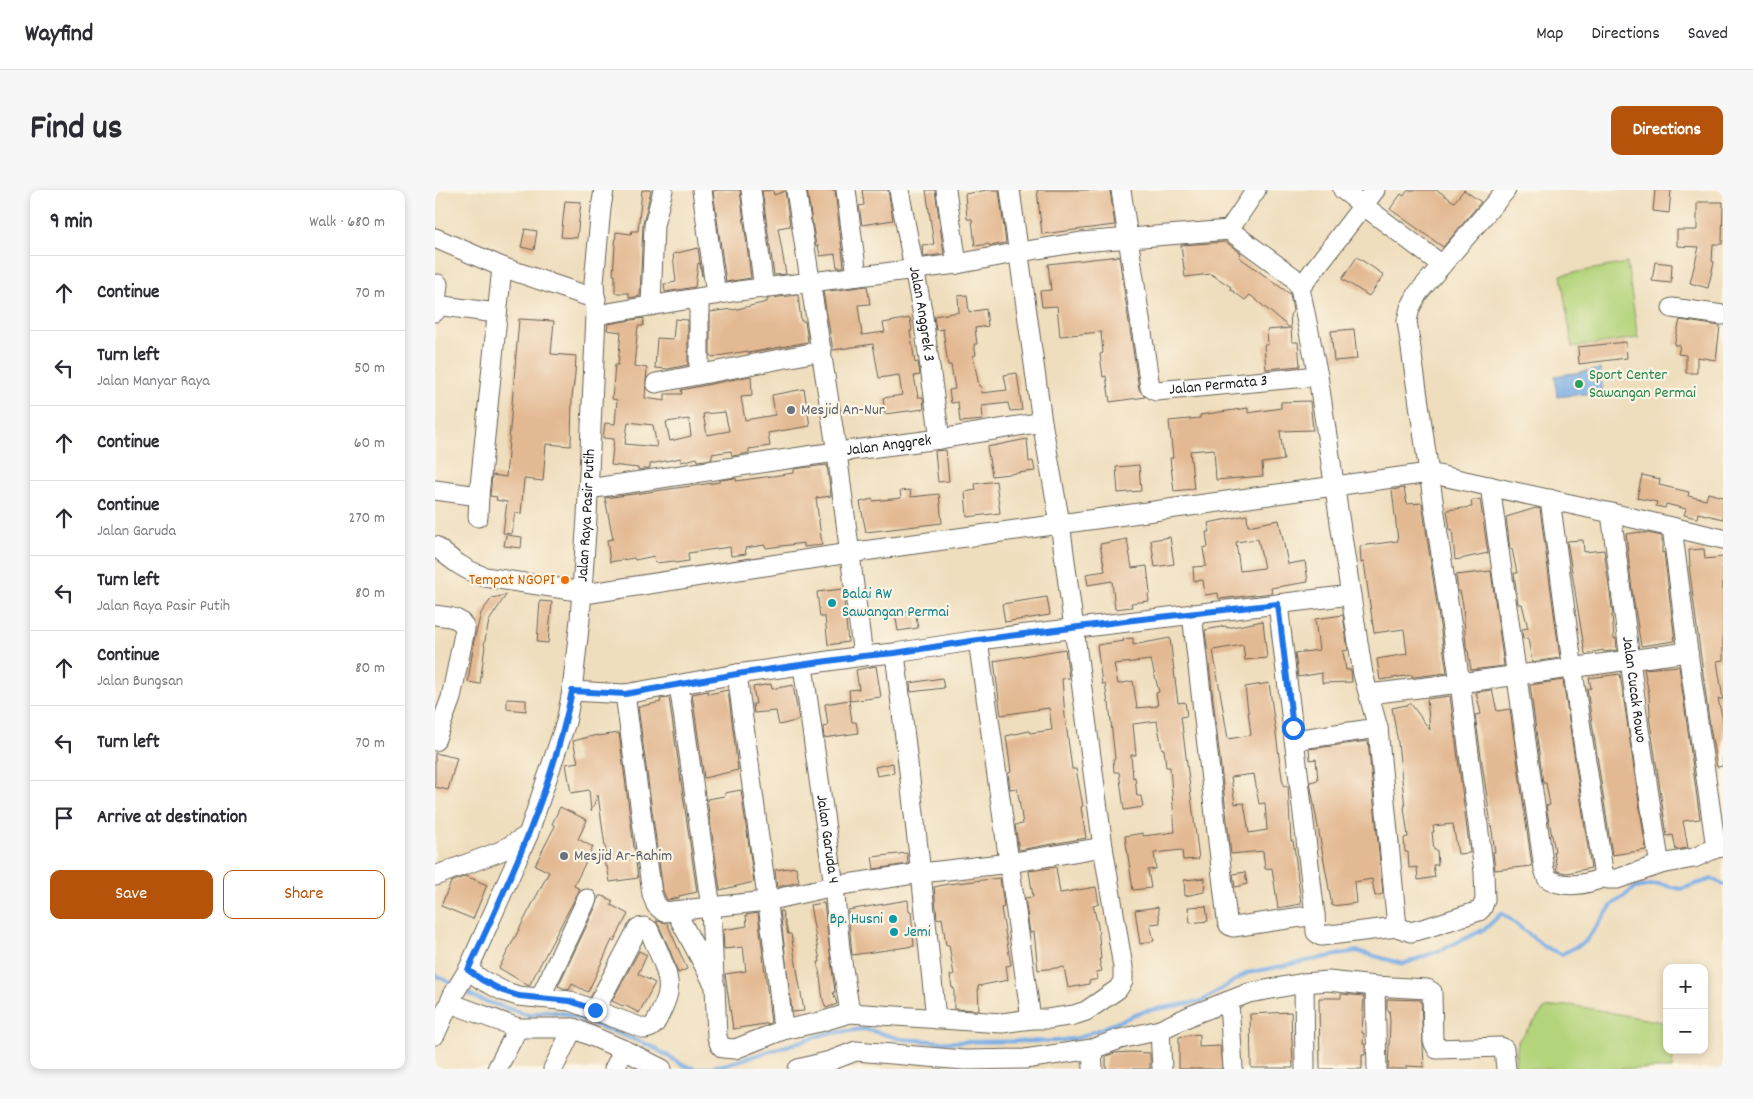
<!DOCTYPE html>
<html lang="en">
<head>
<meta charset="utf-8">
<style>
	:root { --surface:#fff; --page:#f7f7f7; --text:#2b2b33; --muted:#7c7c81; --line:#e1e1e2; --accent:#b45309 }
	body { margin:0; font-family:Dekko,sans-serif; background:var(--page); color:var(--text) }
	.controls { position:absolute; right:15px; bottom:15px; display:grid; overflow:hidden; border-radius:10px; box-shadow:0 2px 8px #0003 }
	.controls button { width:45px; height:45px; display:grid; place-items:center; padding:0; border:0; border-bottom:1px solid var(--line); background:var(--surface); color:var(--text); font:25px sans-serif }
	.stop { position:absolute; width:15px; height:15px; margin:-11px; border:4px solid #1a73e8; border-radius:50%; background:#fff }
	.stop.end { background:#1a73e8; border-color:#fff; box-shadow:0 1px 5px #0008 }
	.list { margin:0; padding:0; list-style:none }
	h2 { display:flex; justify-content:space-between; align-items:center; height:65px; margin:0; padding:0 20px; font-size:21px }
	h2 small { font-size:16px; font-weight:400; color:var(--muted) }
	.list li { display:grid; grid-template-columns:32px 1fr auto; gap:15px; align-items:center; box-sizing:border-box; height:75px; padding:0 20px; border-top:1px solid var(--line) }
	.list b { display:block; font-size:19px; white-space:nowrap }
	.list p { margin:0; font-size:16px; white-space:nowrap; color:var(--muted) }
	.list em { font-size:16px; font-style:normal; color:var(--muted) }
	.actions { display:flex; gap:10px; padding:15px 20px }
	.actions a { flex:1; padding:11px 0; border:1px solid var(--accent); border-radius:10px; text-align:center; font-size:18px; color:var(--accent) }
	.actions .main { background:var(--accent); color:#fff }
	.icon { flex:none; width:28px; height:28px; fill:none; stroke:currentColor; stroke-width:2; stroke-linecap:round; stroke-linejoin:round }
	.map { position:relative; flex:none; width:1288px; height:879px; overflow:hidden; border-radius:10px }
	header { display:flex; align-items:center; gap:30px; box-sizing:border-box; height:70px; padding:0 25px; background:var(--surface); border-bottom:1px solid var(--line) }
	header strong { font-size:24px }
	nav { display:flex; gap:28px; margin-inline-start:auto; font-size:18px }
	.intro { display:flex; align-items:center; justify-content:space-between; box-sizing:border-box; height:120px; padding:0 30px }
	h1 { margin:0; font-size:35px }
	.button { padding:12px 22px; border-radius:10px; background:var(--accent); color:#fff; font-size:18px; font-weight:700 }
	main { display:flex; gap:30px; padding:0 30px }
	aside { flex:1; background:var(--surface); border-radius:10px; box-shadow:0 2px 8px #0003 }
	.map>svg:first-child { display:block }
	.green { fill:#b4d47b; stroke:#68784c }
	.water { fill:#77ace5; stroke:#4a6480 }
	.lines { fill:none; stroke-linecap:round; stroke-linejoin:round }
	.stream { stroke:#77ace5; stroke-width:4 }
	.building { fill:#e3b993; fill-rule:evenodd }
	.minor-casing { stroke:#666054; stroke-width:21 }
	.minor { stroke:#fff; stroke-width:19 }
	.route { stroke:#1a73e8; stroke-width:6 }
	.leisure-dot { fill:#2e9e5b; stroke:#fcf5e5; stroke-width:2 }
	.worship-dot { fill:#6b7280; stroke:#fcf5e5; stroke-width:2 }
	.food-dot { fill:#e8710a; stroke:#fcf5e5; stroke-width:2 }
	.culture-dot { fill:#0f9aa8; stroke:#fcf5e5; stroke-width:2 }
	.labels { text-anchor:middle; dominant-baseline:central; stroke-width:4.5; stroke-linejoin:round; paint-order:stroke }
	.street-label { font-size:16px; fill:#1c1c1c; stroke:#fcf5e5 }
	.leisure-label { font-size:16px; fill:#27864d; stroke:#fcf5e5; text-anchor:start }
	.worship-label { font-size:16px; fill:#5b616d; stroke:#fcf5e5; text-anchor:start }
	.food-label { font-size:16px; fill:#c56008; stroke:#fcf5e5; text-anchor:end }
	.culture-label { font-size:16px; fill:#0d838f; stroke:#fcf5e5; text-anchor:start }
</style>
</head>
<body>
<header>
<strong>Wayfind</strong>
<nav><a>Map</a><a>Directions</a><a>Saved</a></nav>
</header>
<div class="intro"><h1>Find us</h1><a class="button">Directions</a></div>
<main>
<aside>
<h2>9 min<small>Walk · 680 m</small></h2>
<ul class="list">
<li><svg class="icon" aria-label="ahead" viewBox="0 0 24 24"><path d="M12 20V5M6 11l6-6 6 6"/></svg><div><b>Continue</b></div><em>70 m</em></li>
<li><svg class="icon" aria-label="left" viewBox="0 0 24 24"><path d="M17 20v-9H6M10 6l-5 5 5 5"/></svg><div><b>Turn left</b><p>Jalan Manyar Raya</p></div><em>50 m</em></li>
<li><svg class="icon" aria-label="ahead" viewBox="0 0 24 24"><path d="M12 20V5M6 11l6-6 6 6"/></svg><div><b>Continue</b></div><em>60 m</em></li>
<li><svg class="icon" aria-label="ahead" viewBox="0 0 24 24"><path d="M12 20V5M6 11l6-6 6 6"/></svg><div><b>Continue</b><p>Jalan Garuda</p></div><em>270 m</em></li>
<li><svg class="icon" aria-label="left" viewBox="0 0 24 24"><path d="M17 20v-9H6M10 6l-5 5 5 5"/></svg><div><b>Turn left</b><p>Jalan Raya Pasir Putih</p></div><em>80 m</em></li>
<li><svg class="icon" aria-label="ahead" viewBox="0 0 24 24"><path d="M12 20V5M6 11l6-6 6 6"/></svg><div><b>Continue</b><p>Jalan Bungsan</p></div><em>80 m</em></li>
<li><svg class="icon" aria-label="left" viewBox="0 0 24 24"><path d="M17 20v-9H6M10 6l-5 5 5 5"/></svg><div><b>Turn left</b></div><em>70 m</em></li>
<li><svg class="icon" aria-label="arrive" viewBox="0 0 24 24"><path d="M6 21V4h12l-3 4 3 4H6"/></svg><div><b>Arrive at destination</b></div></li>
</ul>
<div class="actions"><a class="main">Save</a><a>Share</a></div>
</aside>
<div class="map">
<svg width="1288" height="879" viewBox="0 0 1288 879">
	<rect width="100%" height="100%" fill="#fcf5e5"/>
	<filter id="ink" filterUnits="userSpaceOnUse"><feTurbulence type="fractalNoise" baseFrequency=".02" numOctaves="2"/><feDisplacementMap in="SourceGraphic" scale="10" xChannelSelector="R" yChannelSelector="G"/><feConvolveMatrix kernelMatrix="1 2 1 2 8 2 1 2 1" color-interpolation-filters="sRGB"/></filter>
	<filter id="wash" filterUnits="userSpaceOnUse"><feTurbulence type="fractalNoise" baseFrequency=".0096" numOctaves="4" result="noise"/><feDisplacementMap in="SourceGraphic" scale="20" xChannelSelector="R" yChannelSelector="G"/><feGaussianBlur stdDeviation="1.12" result="paint"/><feColorMatrix in="noise" values="0 0 0 0 0 0 0 0 0 0 0 0 0 0 0 0 0 1.4 0 .05"/><feComposite in="paint" operator="in"/></filter>
	<g filter="url(#wash)">
		<rect width="100%" height="100%" fill="#efdebd"/>
		<path class="green" d="M1192 73 1203 148 1137 157 1126 85Z
			M1136 815 1232 833V860H1239L1237 879H1079L1083 851 1110 818Z"/>
		<path class="water" d="M1165 179 1168 202 1122 207 1120 186Z"/>
		<g class="lines">
			<path class="stream" d="M0 785 18 794
				M28 800 43 809 94 825 111 821 132 824 216 856 246 874 261 879
				M264 879 293 874 390 844 430 839 466 849 510 852 621 851 643 848 710 821 767 811 812 783 922 761 968 774 1006 760 1050 739 1067 723 1110 757 1127 764 1150 752 1177 715 1200 698 1223 694 1246 699 1277 689 1288 694"/>
		</g>
		<g id="blocks">
			<path class="building" d="M207 0H216L208 34 205 106 194 108V103H180V85H178L181 42 196 44 197 41H203Z
				M283 0H305L316 88 291 92 278 1Z
				M338 0 339 5 350 1 355 36 343 38 351 84 339 85 327 1Z
				M372 0H400L409 77H402L400 64 385 66 383 55 381 56Z
				M427 0H453L458 30 427 35 424 16 429 15Z
				M491 0H500L509 64 488 67 487 55 499 54Z
				M552 0H564L571 53 555 56 554 54 540 56 537 29H532L530 4Z
				M602 0H675L680 35 607 44Z
				M973 0H1002L1019 12 1029 0 1046 12 1008 57 955 19 966 4 969 6Z
				M1220 0H1236L1234 23 1218 21Z
				M130 11 146 12 142 48 126 47Z
				M1262 12H1288L1287 54H1278L1277 71 1279 72 1273 98 1255 93 1264 57 1242 56V40H1262Z
				M90 39 102 41 99 60 86 57Z
				M791 52 806 63 804 67 855 104 858 121 855 125 857 152H863L865 176 831 179 829 155H833L832 140 855 138 815 105 810 110 795 99 796 97 776 84 750 87 746 55Z
				M263 58 267 86 265 73H263L260 97 230 102 229 94 241 92 238 64Z
				M684 66 704 199 710 207 675 212 671 186 668 187 665 164 668 163 666 142 625 146 622 116 607 117 605 101 616 100 613 74Z
				M922 67 949 85 934 106 907 89Z
				M1220 72 1237 74 1236 93 1217 91Z
				M432 96 435 114 423 115 427 145 450 142 448 133 475 128 477 141H475L480 173 483 172 485 185 479 186 483 207H488L489 219 450 224 448 208 467 205 464 185 444 188 438 154 398 160 388 102Z
				M363 105 366 131H370L373 152 313 163V161L277 167 275 165V122L297 119 298 120 332 112V110L335 108Z
				M532 105 534 122 551 119 553 136 540 138 542 154H539L541 165 538 166 544 196H546L547 203 572 200 569 185 582 183 587 220 575 221 573 213 547 216 548 230 525 232 523 212 516 213 514 200 520 199 516 175H513L508 139 501 140 499 126 524 122 523 106Z
				M209 128 208 136H203L199 176 212 178 210 208 230 211V204H247L246 200 316 186 317 206 306 207 310 230 340 225 337 205 369 199 375 236 333 243 335 256 314 259V263L297 266 296 261 277 264V269L263 271 262 268 246 272V268L215 274V278L203 280V278L176 275 179 249 168 248 170 233 180 234 182 210 177 209 180 175H183L186 142 172 140 173 134ZM290 222 294 241 272 245 268 224ZM254 229 256 246 235 251 231 232ZM193 232 218 235 222 257 190 254Z
				M84 129 119 131 116 164 141 166 140 184 137 207 136 256 111 254 108 291 89 289 86 324 80 323 76 344 68 343 72 312 61 310 62 307 55 306 57 285 71 287Z
				M240 129 253 130V175L233 179 220 178 222 148 238 149Z
				M1245 130 1285 136 1281 170 1262 167V183H1251V165L1243 164 1245 155H1239Z
				M919 139 922 169 899 171 896 141Z
				M1191 152 1192 168 1144 174 1143 157Z
				M875 211 878 240 845 241 849 270 827 273 828 286 781 290 779 259 755 261 759 299 739 301 735 268H738L734 231 765 228V225L813 218V223L846 218V212Z
				M592 249 594 272 598 271 600 281 557 286 552 257Z
				M511 260 514 291 503 292 500 261Z
				M392 275 396 306 381 308 387 355 369 357V353L331 358 330 355 310 358 311 364 296 366 295 357 253 363 254 371 240 373V371L220 373 219 366 200 370 199 368 175 372 172 350 178 349 170 308 285 292V290L301 288V291L359 283V279Z
				M704 275 706 301 683 303 681 277Z
				M1207 285 1225 289 1224 295 1254 302 1253 306 1271 310 1273 303 1288 307V329L1263 323 1262 328 1249 325 1251 319 1231 314 1230 318 1221 316 1222 312 1202 308Z
				M561 291 565 323 532 327 530 302 541 300 540 294Z
				M969 298 972 314 987 313 1012 483 978 487 977 485 945 490 942 469 972 464 969 439 939 443 929 372 926 373 925 356 963 351 957 300Z
				M475 300 476 307 504 304 507 333 431 342 425 312 437 309 438 311 466 308 465 301Z
				M1045 309 1053 363 1020 370 1017 339 1015 340 1012 320 1037 317 1036 311Z
				M1101 318 1105 319 1125 468 1097 472 1093 448 1088 449 1087 439 1093 438 1087 414H1083L1079 383H1082L1077 359H1075L1071 327Z
				M812 325 813 336 844 330 853 374 870 371 873 392 836 398 837 403 784 409 783 403 770 405 768 390 759 391 758 377 771 376 768 358 773 357 771 342H775L773 333ZM823 349 829 378 805 381 801 352Z
				M1205 342V343H1212L1227 346V363L1229 362 1240 451 1206 456 1197 401 1191 344Z
				M71 345 87 347 86 358 69 356Z
				M735 347 739 374 720 377 716 350Z
				M692 349 697 378 712 376 715 403 713 404 714 411 696 413 697 417 680 419 677 391 653 395 651 384 670 381 665 354Z
				M1148 350 1149 362 1169 360 1178 425H1177L1179 449 1181 448 1182 460 1169 462 1168 460 1150 464 1132 351Z
				M1269 359 1270 369 1288 367V470L1282 471 1288 509H1283L1288 530V576L1282 577 1275 537 1254 376H1255L1254 360Z
				M1056 381 1069 476 1036 480 1033 461H1032L1031 456 1028 415 1025 401 1023 402 1021 385Z
				M408 399 413 452 393 455 390 427H385L382 402Z
				M71 405 54 431 49 455 50 456 45 494 33 492 39 451 46 423 57 408Z
				M612 407 615 425 570 432 567 414Z
				M105 411 117 412 113 453 102 452Z
				M480 420 483 438 463 441 460 422Z
				M908 425 913 460 908 461 911 480H916L917 492 887 493V483L863 487 860 463 884 460 880 429Z
				M828 431 832 468 810 470 808 455 778 460 793 549 816 545 810 497 834 493 847 588 849 597 853 596 856 651H858L860 663 866 714 843 718 837 678 830 679 828 661 796 664 770 440 791 436 792 438ZM819 584 824 614 830 613 832 640 814 643 809 613 800 614 796 587Z
				M698 448V455L735 448 743 513 750 512 752 526 746 527 764 669 748 670 747 660 719 663 721 679 713 680 716 698 698 700 690 646 708 643V646L740 642 735 577H731L729 559H727L722 531 698 534 701 565H696L698 588 700 587 702 606H706L708 617 689 620 684 582H679L678 569H680L674 513H673L670 494H667L662 455 689 451 688 449ZM716 470 724 502 721 503 723 516 702 518 698 491 683 494 679 474Z
				M630 459 634 488 627 489 630 526 637 579H641L648 616 646 617 651 648 584 660 580 635 588 634 582 598 575 599 573 583 576 582 571 546 594 541 595 543 617 540 614 518 566 525 559 471Z
				M441 476 446 507 415 511 414 500 424 499 421 480Z
				M1244 476 1265 629 1248 631 1253 658 1241 660 1238 645 1232 646 1214 526H1215L1214 504 1209 479Z
				M1185 484 1211 660 1177 665 1152 499 1156 498 1154 488Z
				M507 488 509 498 476 502 475 493Z
				M1128 490 1156 678 1132 683 1122 681 1121 673 1119 662 1120 661 1111 616 1115 615 1111 593H1108L1095 495Z
				M336 494 337 499 358 495 364 530 344 535 341 521 319 523 318 514H321L318 497Z
				M293 500 303 580 269 588 257 504 273 501V504Z
				M1057 500 1062 521 1075 519 1097 676 1060 680 1058 662H1060L1040 525 1046 524 1041 502Z
				M1015 506 1035 663 1023 664 1018 634 998 636 999 642H997L999 660H1002L1003 675H998L1000 687 983 690 982 677 974 678 973 662H970L969 648 973 647 969 617H970L963 553 957 518 976 514 995 540 992 509Z
				M234 508 262 702 244 706V708L232 710 228 701 203 517 226 512 225 509Z
				M72 509 91 510V521L72 519Z
				M414 510 417 532H421L423 543 389 548 388 537 393 536 390 514Z
				M184 543 203 688 175 692 172 676H170L169 663 171 664 163 605 156 621 154 600 136 603 131 574 143 572 138 551 162 545 163 546Z
				M933 551 948 704 940 706 937 689 919 692 921 713 897 716 875 592 883 590 881 569 875 570 874 559Z
				M0 563 22 568 13 600 0 597Z
				M458 573 459 583 442 586 440 577Z
				M306 600 319 692 285 700 272 609 290 606V603Z
				M125 617 152 630 143 649 158 657 139 696 145 699 94 796 64 778 114 682 100 675 120 636 117 634Z
				M472 663 473 674 439 679 437 667Z
				M361 677 364 692 342 697 340 680Z
				M621 677 625 703 661 697 664 714 658 715 663 736 666 769H664L667 781 661 782 663 789 654 791V794L633 798 629 777 603 780 599 742 595 743 590 708 598 707 594 681Z
				M810 682 812 694 800 697 798 684Z
				M31 686 52 695 38 729 6 716 16 692Z
				M565 688 569 717 566 718 576 775 571 776 573 790 543 796 544 820 519 819V798H517L515 785H519L514 755H511L507 728 502 729 499 697 513 694Z
				M770 688 769 702 750 706 749 690Z
				M164 706H168L178 711 176 715 193 724 179 751 177 750 153 802 137 794 134 800 131 799 123 796 162 714Z
				M473 710 474 722 476 721 479 756 417 765 413 720Z
				M389 713 400 802H398L402 814 391 818 388 810 383 772H385L375 715Z
				M771 716 773 731 755 733 753 717Z
				M723 717 725 733 715 734 719 751 705 754 700 720Z
				M345 721H347L353 744H356L369 821 357 822Z
				M323 723 336 833 298 839 290 784 311 781 308 757 289 759 288 740 312 736 311 725Z
				M221 731 232 733 252 779 243 783 234 758 224 736Z
				M204 761 212 765 203 784 220 793 204 823 189 815 188 816 177 811Z
				M906 804 929 806 927 843H929L928 854H930V865H927V879H885L884 808H906Z
				M952 809 986 810 989 877 971 876V879H953L955 831 954 820H952Z
				M856 822 858 878H816L815 824Z
				M764 844V857L785 856 787 879H744V847Z
				M696 862 715 863V879H671V866L680 863Z"/>
		</g>
	</g>
	<g filter="url(#ink)">
		<use href="#blocks" fill-opacity="0" stroke="#666054" stroke-width="1"/>
		<g class="lines">
			<g class="minor-casing">
				<g id="minor">
					<path d="M267 0 281 105"/>
					<path d="M316 0 329 99"/>
					<path d="M361 0 402 263 428 466"/>
					<path d="M411 0 422 86"/>
					<path id="s1" d="M464 0 487 120 505 249"/>
					<path d="M511 0 522 74"/>
					<path id="s2" d="M686 0 715 197 721 201 883 186"/>
					<path d="M908 0 1007 75"/>
					<path d="M1071 0 983 103 975 118 972 131 994 283 1176 323 1288 349"/>
					<path d="M794 40 821 0"/>
					<path d="M0 48 67 77 161 109"/>
					<path d="M865 98 940 0"/>
					<path d="M1 115 61 123"/>
					<path d="M216 116 219 35 228 0"/>
					<path d="M1237 118 1288 125"/>
					<path d="M0 122 3 94"/>
					<path d="M161 125 303 101 522 74 585 62 646 52 794 40 858 87 865 98 883 186 922 446 928 484 943 538 962 737"/>
					<path d="M264 184V109"/>
					<path d="M221 193 387 161"/>
					<path d="M1055 296 1109 679 1112 688C1129 699 1152 695 1169 687"/>
					<path id="s3" d="M153 299 379 265 505 249 607 232"/>
					<path d="M0 300 44 306 67 77"/>
					<path d="M1115 309 1144 525 1169 687"/>
					<path id="s4" d="M1176 323 1204 539 1223 664 1226 674"/>
					<path d="M43 327 44 306"/>
					<path d="M1237 337 1253 462 1281 658"/>
					<path d="M0 356C17 370 29 380 50 387L156 403 414 363 994 283 1025 493 1049 682 1050 710 1047 718 1044 721 991 738 976 742 962 737 886 746 881 742 880 725"/>
					<path d="M757 424 792 730 794 735 798 737 880 725 843 414"/>
					<path d="M0 425C12 427 26 426 30 439L16 508 0 551"/>
					<path d="M543 450 596 829"/>
					<path d="M460 463 486 683 501 829"/>
					<path id="s5" d="M368 476 399 696 405 759 415 823"/>
					<path d="M302 484 342 782 348 840"/>
					<path d="M244 495 276 718 279 789"/>
					<path d="M137 501 190 504 302 484 428 466 460 463 543 450 916 405"/>
					<path d="M190 504 217 704 221 715 229 722 332 711 399 696 486 683 575 673 668 657"/>
					<path d="M934 504 1025 493 1253 462"/>
					<path d="M859 550 943 538"/>
					<path d="M0 686 66 661 93 645"/>
					<path d="M1169 687 1173 689H1182L1226 674 1259 668 1281 658 1288 657"/>
					<path d="M241 722 280 796 282 847 285 855 288 858 300 859 348 840 385 832 415 823 567 833 596 829H613L639 825 651 821 683 799 688 791V777L668 657 625 333 607 232 575 0"/>
					<path d="M33 780 47 790 68 801 83 806 135 811 210 839C219 838 221 832 225 824 228 817 232 810 233 802 236 784 221 757 214 740L209 737 203 738 160 820"/>
					<path d="M869 793 870 879"/>
					<path d="M940 796 942 879"/>
					<path d="M105 808 152 709"/>
					<path d="M794 811 798 879"/>
					<path d="M15 813 83 838H138L189 860 227 879"/>
					<path d="M725 840 757 825 814 803 869 793 893 791 940 796 992 799 997 802 998 851 1002 859 1066 857 1069 859 1071 879"/>
					<path id="s6" d="M0 845 18 805 33 780 93 645 131 532 137 501 145 429 152 327 161 125 159 92 166 18 169 0"/>
					<path d="M657 859 658 879"/>
					<path d="M62 879 83 838"/>
					<path d="M118 879 138 838"/>
					<path d="M179 879 189 860"/>
					<path d="M363 879 395 871 421 861 529 870 590 869 657 859 685 849 725 840 727 879"/>
				</g>
			</g>
			<use href="#minor" class="minor"/>
		</g>
	</g>
	<g class="lines" filter="url(#ink)">
		<path class="route" d="M160 820 135 811 84 806 68 801 47 790 33 780C75 690 118 598 137 501L190 504 302 484 428 466 460 463 543 450 698 430 843 414 858 538"/>
	</g>
	<circle class="leisure-dot" cx="1144" cy="194" r="5"/>
	<g class="worship-dot">
		<circle cx="356" cy="220" r="5"/>
		<circle cx="129" cy="666" r="5"/>
	</g>
	<circle class="food-dot" cx="130" cy="390" r="5"/>
	<g class="culture-dot">
		<circle cx="397" cy="413" r="5"/>
		<circle cx="458" cy="729" r="5"/>
		<circle cx="459" cy="742" r="5"/>
	</g>
	<g class="labels">
		<g class="street-label">
			<text stroke="none"><textPath href="#s1" startOffset="126">Jalan Anggrek 3</textPath></text>
			<text stroke="none"><textPath href="#s2" startOffset="269">Jalan Permata 3</textPath></text>
			<text stroke="none"><textPath href="#s3" startOffset="304">Jalan Anggrek</textPath></text>
			<text stroke="none"><textPath href="#s6" startOffset="548">Jalan Raya Pasir Putih</textPath></text>
			<text stroke="none"><textPath href="#s4" startOffset="178">Jalan Cucak Rowo</textPath></text>
			<text stroke="none"><textPath href="#s5" startOffset="175">Jalan Garuda 4</textPath></text>
		</g>
		<g class="leisure-label">
			<text x="1154" y="185">Sport Center<tspan x="1154" dy="18">Sawangan Permai</tspan></text>
		</g>
		<g class="worship-label">
			<text x="366" y="220">Mesjid An-Nur</text>
			<text x="139" y="666">Mesjid Ar-Rahim</text>
		</g>
		<g class="food-label">
			<text x="120" y="390">Tempat NGOPI</text>
		</g>
		<g class="culture-label">
			<text x="407" y="404">Balai RW<tspan x="407" dy="18">Sawangan Permai</tspan></text>
			<text x="448" y="729" text-anchor="end">Bp. Husni</text>
			<text x="469" y="742">Jemi</text>
		</g>
	</g>
</svg>
<div class="controls">
<button>+</button>
<button>−</button>
</div>
<div class="stop" style="left:858px;top:538px"></div>
<div class="stop end" style="left:160px;top:820px"></div>
</div>
</main>
</body>
</html>
